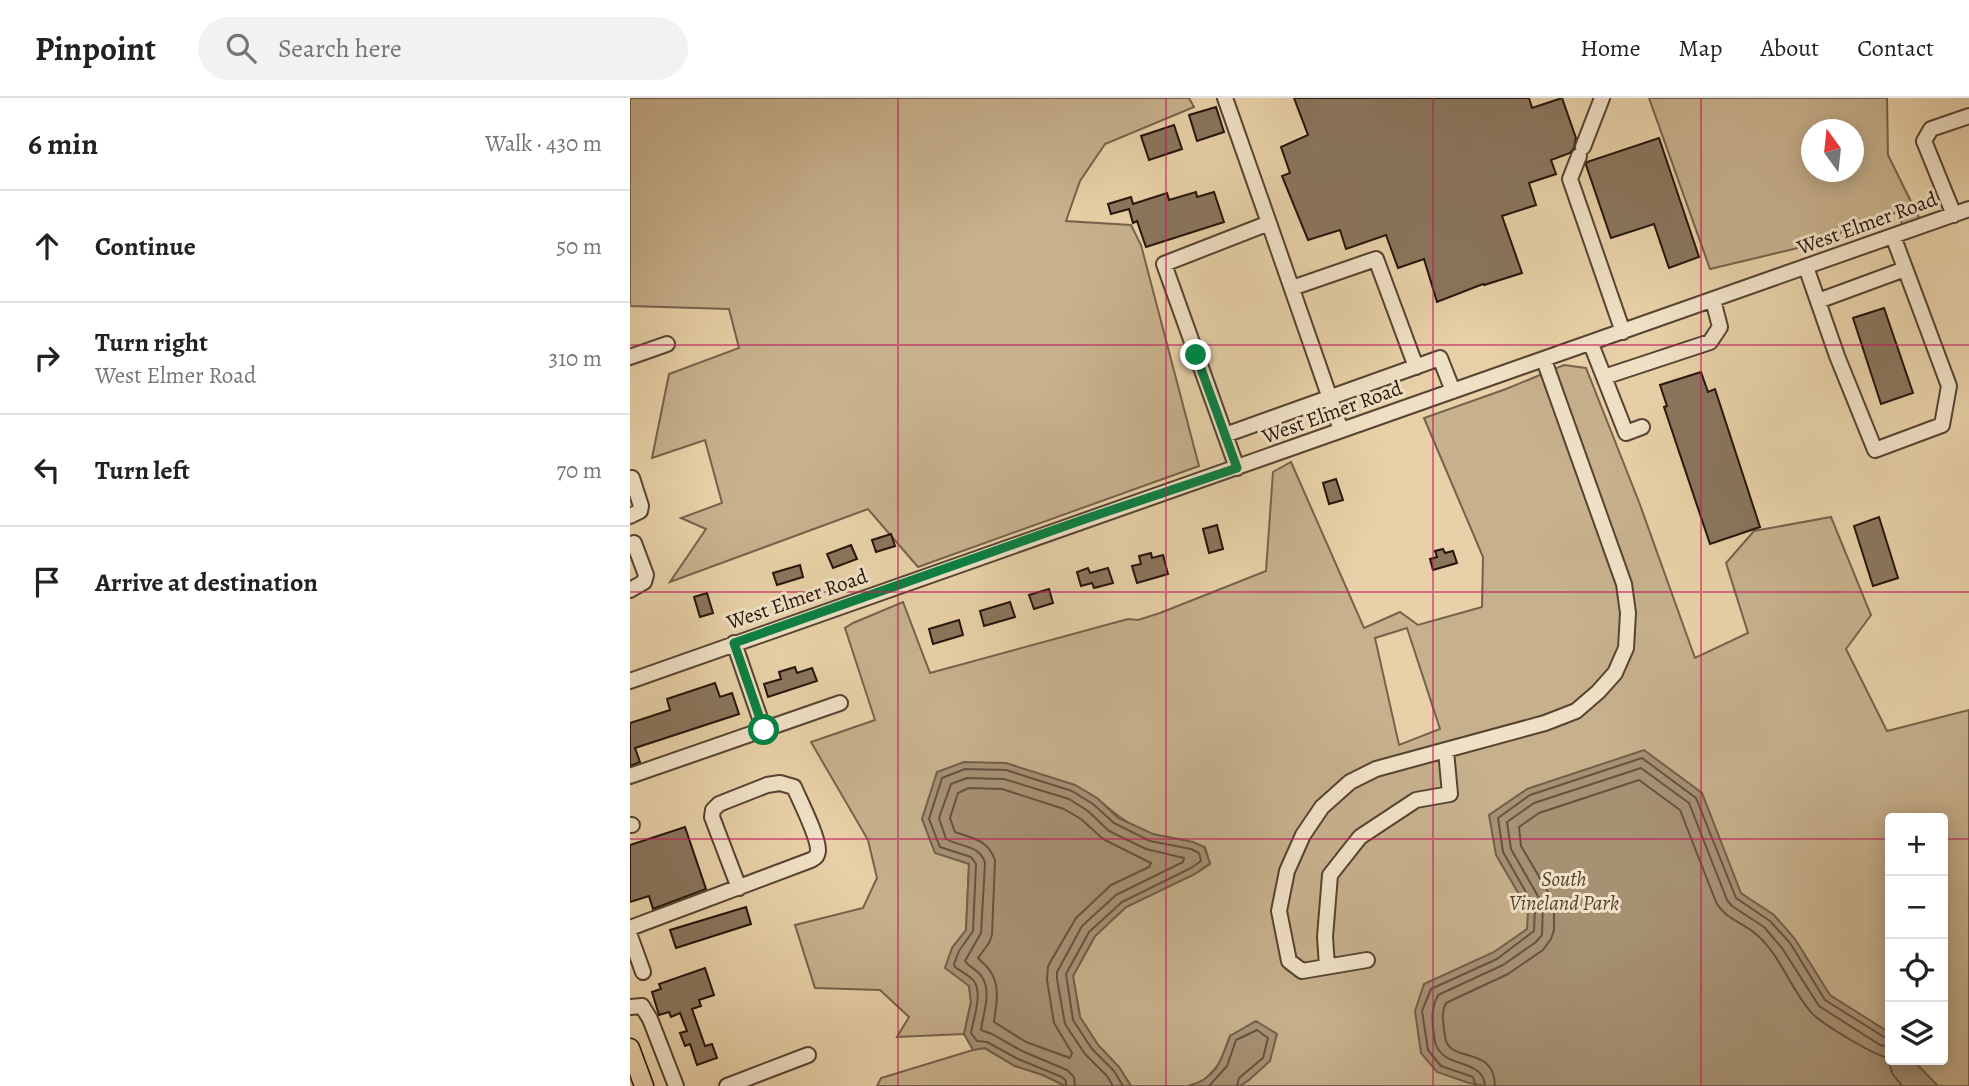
<!DOCTYPE html>
<html lang="en">
<head>
<meta charset="utf-8">
<style>
	:root { --surface:#fff; --page:#f2f2f2; --text:#222; --muted:#767676; --line:#e0e0e0 }
	body { margin:0; font-family:Alegreya,serif; background:var(--page); color:var(--text) }
	.controls { position:absolute; right:21px; bottom:21px; display:grid; overflow:hidden; border-radius:7px; box-shadow:0 4px 18px #0003 }
	.controls button { width:63px; height:63px; display:grid; place-items:center; padding:0; border:0; border-bottom:2px solid var(--line); background:var(--surface); color:var(--text); font:35px sans-serif }
	.compass { position:absolute; left:1171px; top:21px; width:63px; height:63px; border-radius:50%; background:var(--surface); box-shadow:0 4px 18px #0003; rotate:345deg }
	.stop { position:absolute; width:21px; height:21px; margin:-16px; border:5px solid #0b8043; border-radius:50%; background:#fff }
	.stop.end { background:#0b8043; border-color:#fff; box-shadow:0 2px 7px #0008 }
	.list { margin:0; padding:0; list-style:none }
	h2 { display:flex; justify-content:space-between; align-items:center; height:91px; margin:0; padding:0 28px; font-size:30px }
	h2 small { font-size:23px; font-weight:400; color:var(--muted) }
	.list li { display:grid; grid-template-columns:46px 1fr auto; gap:21px; align-items:center; box-sizing:border-box; height:112px; padding:0 28px; border-top:2px solid var(--line) }
	.list b { display:block; font-size:26px; white-space:nowrap }
	.list p { margin:0; font-size:23px; white-space:nowrap; color:var(--muted) }
	.list em { font-size:23px; font-style:normal; color:var(--muted) }
	.icon { flex:none; width:38px; height:38px; fill:none; stroke:currentColor; stroke-width:2; stroke-linecap:round; stroke-linejoin:round }
	.map { position:relative; flex:none; width:1339px; height:988px; overflow:hidden }
	header { display:flex; align-items:center; gap:42px; box-sizing:border-box; height:98px; padding:0 35px; background:var(--surface); border-bottom:2px solid var(--line) }
	header strong { font-size:33px }
	nav { display:flex; gap:38px; margin-inline-start:auto; font-size:24px }
	.search { width:490px; height:63px; background:var(--page); display:flex; align-items:center; gap:18px; box-sizing:border-box; padding:0 24px; border-radius:38px; color:var(--muted); font-size:26px }
	main { display:flex }
	aside { flex:1; background:var(--surface) }
	.map>svg:first-child { display:block }
	.green { fill:#c7b18d; stroke:#76624c; stroke-width:2; fill-rule:evenodd }
	.water { fill:#a69173; stroke:#725f49; stroke-width:2 }
	.lines { fill:none; stroke-linecap:round; stroke-linejoin:round }
	.shore { stroke:#66523f; stroke-width:2 }
	.building { fill:#8a765d; stroke:#25140b; stroke-width:2 }
	.minor-casing { stroke:#564332; stroke-width:18 }
	.major-casing { stroke:#25140b; stroke-width:21 }
	.minor { stroke:#f0e1c6; stroke-width:14 }
	.major { stroke:#e8d1a8; stroke-width:18 }
	.route { stroke:#0b8043; stroke-width:9 }
	.grid { fill:none; stroke:#c2185b; stroke-width:2; stroke-opacity:0.55 }
	.labels { text-anchor:middle; dominant-baseline:central; stroke-width:6; stroke-linejoin:round; paint-order:stroke }
	.street-label { font-size:21px; fill:#25140b; stroke:#f0e1c6 }
	.park-label { font-size:21px; font-style:italic; fill:#564332; stroke:#f0e1c6 }
</style>
</head>
<body>
<header>
<strong>Pinpoint</strong>
<div class="search"><svg class="icon" aria-label="search" viewBox="0 0 24 24"><circle cx="10" cy="10" r="6"/><path d="M15 15l6 6"/></svg>Search here</div>
<nav><a>Home</a><a>Map</a><a>About</a><a>Contact</a></nav>
</header>
<main>
<aside>
<h2>6 min<small>Walk · 430 m</small></h2>
<ul class="list">
<li><svg class="icon" aria-label="ahead" viewBox="0 0 24 24"><path d="M12 20V5M6 11l6-6 6 6"/></svg><div><b>Continue</b></div><em>50 m</em></li>
<li><svg class="icon" aria-label="right" viewBox="0 0 24 24"><path d="M7 20v-9h11M14 6l5 5-5 5"/></svg><div><b>Turn right</b><p>West Elmer Road</p></div><em>310 m</em></li>
<li><svg class="icon" aria-label="left" viewBox="0 0 24 24"><path d="M17 20v-9H6M10 6l-5 5 5 5"/></svg><div><b>Turn left</b></div><em>70 m</em></li>
<li><svg class="icon" aria-label="arrive" viewBox="0 0 24 24"><path d="M6 21V4h12l-3 4 3 4H6"/></svg><div><b>Arrive at destination</b></div></li>
</ul>
</aside>
<div class="map">
<svg width="1339" height="988" viewBox="0 0 1339 988">
	<rect width="100%" height="100%" fill="#e8d1a8"/>
	<filter id="stains"><feTurbulence type="fractalNoise" baseFrequency=".00286" numOctaves="4"/><feColorMatrix values="0 0 0 0 .2 0 0 0 0 .09 0 0 0 0 .02 0 0 0 .5 -.17"/></filter>
	<radialGradient id="worn" r=".72"><stop offset=".6" stop-color="#630" stop-opacity="0"/><stop offset="1" stop-color="#630" stop-opacity=".3"/></radialGradient>
	<path class="green" d="M0 0H559L564 9 475 46 450 83 436 123 501 127 511 147 569 368 288 469 238 411 40 484 76 431 51 420 92 405 75 342 22 360 39 276 109 250 99 211 0 208Z
		M1019 0H1257L1258 57 1293 128 1275 135 1268 114 1168 150 1080 171ZM1182 32H1224V74H1182Z
		M934 267 956 270 1009 404 1065 560 1118 535 1096 465 1124 433 1201 419 1241 517 1216 551 1257 633 1339 612V988H609L619 982 600 938 590 965 573 984 558 988H501L489 969 468 947 450 919 443 878 465 838 496 809 565 776 580 766 575 749C558 742 541 741 525 737 502 730 484 716 467 700L339 766 336 832 322 850 339 887 341 904 334 936 267 939 279 919 250 892 185 890 165 827 233 810 247 780 238 742 181 644 245 622 215 530 223 525 273 504 300 575 498 521 508 522 530 515 636 473 643 374 661 364 734 530 770 514 788 527 852 509 853 459 794 320 876 291ZM777 530 810 631 769 647 745 540ZM1260 720H1313V962H1260Z
		M354 950 385 968 413 977 435 988H247L251 980 343 952Z"/>
	<path class="water" d="M1014 652 1072 695 1111 795 1144 817 1165 841 1200 897 1260 935V962H1283L1308 988H856L839 985 807 974 791 955 785 913 794 886 864 854 897 831 898 812 866 757 859 717 897 691Z
		M334 664 376 665 445 687 467 700 488 720 523 736 563 744 574 749 580 765 565 776 496 809 465 838 443 878 450 919 468 947 489 969 501 988H435L413 977 385 968 355 950 343 952 334 936 341 904 339 888 315 870 322 850 336 832 339 766 305 755 292 721 307 674Z
		M626 923 647 936 640 963 619 982 609 988H558C586 981 591 963 600 938Z"/>
	<g class="lines">
		<path class="shore" d="M339 690 372 691 434 711 451 721 473 741 521 765 519 769 481 787 446 820 418 868 417 882 424 925 442 955 440 960 396 944 364 924C366 908 371 888 360 873 357 868 352 864 348 860L359 845 362 837 365 762C358 742 343 740 325 734L320 720 328 695Z
			M436 988V983L432 979 388 961 357 944 347 943 341 935C343 922 353 896 344 883 340 878 331 873 325 869L324 866 329 853 343 833 346 766 341 759 310 749 299 721 312 680 335 671 376 672 442 693 463 706 484 725 520 743 561 751 569 755 571 763 561 770 492 804 459 834 436 876 443 922 462 951 484 973 493 988
			M445 988 444 979 437 972 392 953 362 936 351 932C353 916 362 894 352 879 348 872 339 869 335 863L351 835 355 765C350 747 330 749 316 741L309 720 321 686 337 680 374 681 439 701 458 713 479 733 516 751 554 760 553 764 486 797 452 828 427 874V881L435 926 455 956 477 978 483 988
			M579 988 597 968 606 942 627 932 638 940 633 960 609 980 607 988
			M846 988 843 979 811 968 798 952 792 913 801 891 867 861 904 833 905 810 873 754 868 720 900 697 1012 660 1066 700 1106 800 1140 823 1160 845 1195 902 1254 939 1260 940
			M855 988C853 960 815 971 806 947 804 942 804 935 803 930 802 917 802 909 808 897L873 867 906 844 912 837 913 807 881 751 877 724 904 705 1011 670 1059 705 1097 802 1102 808 1134 829 1152 850 1189 908 1250 947 1260 949
			M865 988C864 948 824 965 816 943 815 939 815 936 814 932 813 921 811 915 816 905L878 876 913 852 921 841 924 832V804L891 748 889 729 909 715 1009 682 1050 712 1086 804C1095 821 1114 825 1127 837 1151 858 1160 890 1180 913 1188 924 1244 957 1258 960L1262 975 1272 988"/>
	</g>
	<path class="building" d="M664 0H899L902 10 932 0 946 40 944 50 940 55 921 62 926 76 899 85 906 107 872 118 892 175 854 187 853 186 807 204 794 161 768 170 756 137 716 151 710 132 678 142 652 78 660 75 651 49 678 37Z
		M586 9 594 34 567 43 559 17Z
		M544 27 552 51 519 62 511 38Z
		M1029 40 1069 159 1039 170 1024 126 981 140 956 67 957 64Z
		M566 94 567 99 584 94 594 124 516 149 507 123 503 125 499 111 481 116 478 106 501 99 503 106 537 95 539 102Z
		M1254 210 1283 295 1251 306 1223 220Z
		M1071 274 1078 294 1085 291 1130 429 1080 446 1034 309 1037 308 1030 287Z
		M706 381 713 402 699 406 693 385Z
		M1249 419 1268 480 1243 488 1224 428Z
		M587 427 593 451 579 455 573 431Z
		M261 436 265 448 246 454 242 442Z
		M221 447 227 461 203 470 197 456Z
		M813 451 815 455 823 453 827 465 803 472 800 461 807 459 805 453Z
		M521 455 522 460 533 457 538 476 507 485 502 468 511 466 509 458Z
		M170 467 173 479 147 487 143 475Z
		M458 470 460 475 478 470 483 485 464 490 462 485 451 488 447 474Z
		M419 491 423 505 404 511 399 497Z
		M77 495 83 515 70 519 64 499Z
		M380 504 385 519 354 528 350 513Z
		M329 522 333 537 303 546 299 531Z
		M165 569 167 575 182 570 187 583 138 599 134 586 151 581 149 574Z
		M85 585 90 599 102 595 109 616 5 650 10 664 0 668V625L40 612 37 601Z
		M55 729 76 791 23 811 19 798 0 804V747Z
		M116 809 121 826 46 850 40 832Z
		M75 870 84 897 69 902 71 908 62 911 75 948 82 946 87 960 67 967 60 946 55 948 50 935 57 933 50 915 41 919 39 914 29 917 22 894 31 891 29 886Z"/>
	<g class="lines">
		<g class="minor-casing">
			<path id="minor" d="M595 0 639 125
				M953 49 972 0
				M949 58 940 81 993 234
				M1324 117 1294 43 1301 31 1339 18
				M1176 169 1207 258 1245 352 1312 327 1319 288 1263 138
				M662 190 746 161 786 269
				M1188 203 1275 171
				M961 246 996 335 1012 329
				M0 259 37 246
				M974 279 1080 244 1090 229 1083 202
				M595 337 810 260 823 293
				M607 370 534 166 639 125 711 332
				M0 418 10 413 11 408 2 380
				M0 492 14 484 16 477 4 445
				M104 545 134 632
				M0 583 1339 111
				M0 678 210 605
				M0 727H2
				M0 830 181 762C186 759 187 759 188 753 189 740 170 703 164 689L150 685 137 687 89 706 83 712 82 719 109 790
				M0 838 13 874
				M737 862 672 873 659 863 649 813 657 773 673 737 692 709 720 684 746 671 915 625 946 613 968 594 985 575 996 550 998 515 994 486 914 262
				M697 868 695 839 700 777 730 739 786 702 820 696 816 653
				M0 909 12 908 20 921 46 988
				M97 988 178 957"/>
		</g>
		<g class="major-casing">
			<path id="major" d="M0 950 14 988"/>
		</g>
		<use href="#minor" class="minor"/>
		<use href="#major" class="major"/>
	</g>
	<g class="lines">
		<path class="route" d="M134 632 104 545 455 421 607 370 566 257"/>
	</g>
	<path class="grid" d="M268 0V988M536 0V988M803 0V988M1071 0V988M0 247H1339M0 494H1339M0 741H1260M1313 741H1339"/>
	<g class="labels">
		<g class="street-label">
			<text transform="translate(1237 125) rotate(-20)">West Elmer Road</text>
			<text transform="translate(702 314) rotate(-20)">West Elmer Road</text>
			<text transform="translate(167 501) rotate(-19)">West Elmer Road</text>
		</g>
		<g class="park-label">
			<text x="934" y="781">South<tspan x="934" dy="24">Vineland Park</tspan></text>
		</g>
	</g>
	<rect width="100%" height="100%" filter="url(#stains)"/>
	<rect width="100%" height="100%" fill="url(#worn)"/>
</svg>
<div class="controls">
<button>+</button>
<button>−</button>
<button><svg class="icon" aria-label="locate" viewBox="0 0 24 24"><circle cx="12" cy="12" r="6"/><path d="M12 2v4M12 18v4M2 12h4M18 12h4"/></svg></button>
<button><svg class="icon" aria-label="layers" viewBox="0 0 24 24"><path d="M12 4l9 5-9 5-9-5zM3 14l9 5 9-5"/></svg></button>
</div>
<svg class="compass" viewBox="-18 -18 36 36"><path d="M0-13l5 13h-10z" fill="#e53935"/><path d="M0 13l5-13h-10z" fill="#767676"/></svg>
<div class="stop" style="left:134px;top:632px"></div>
<div class="stop end" style="left:566px;top:257px"></div>
</div>
</main>
</body>
</html>
